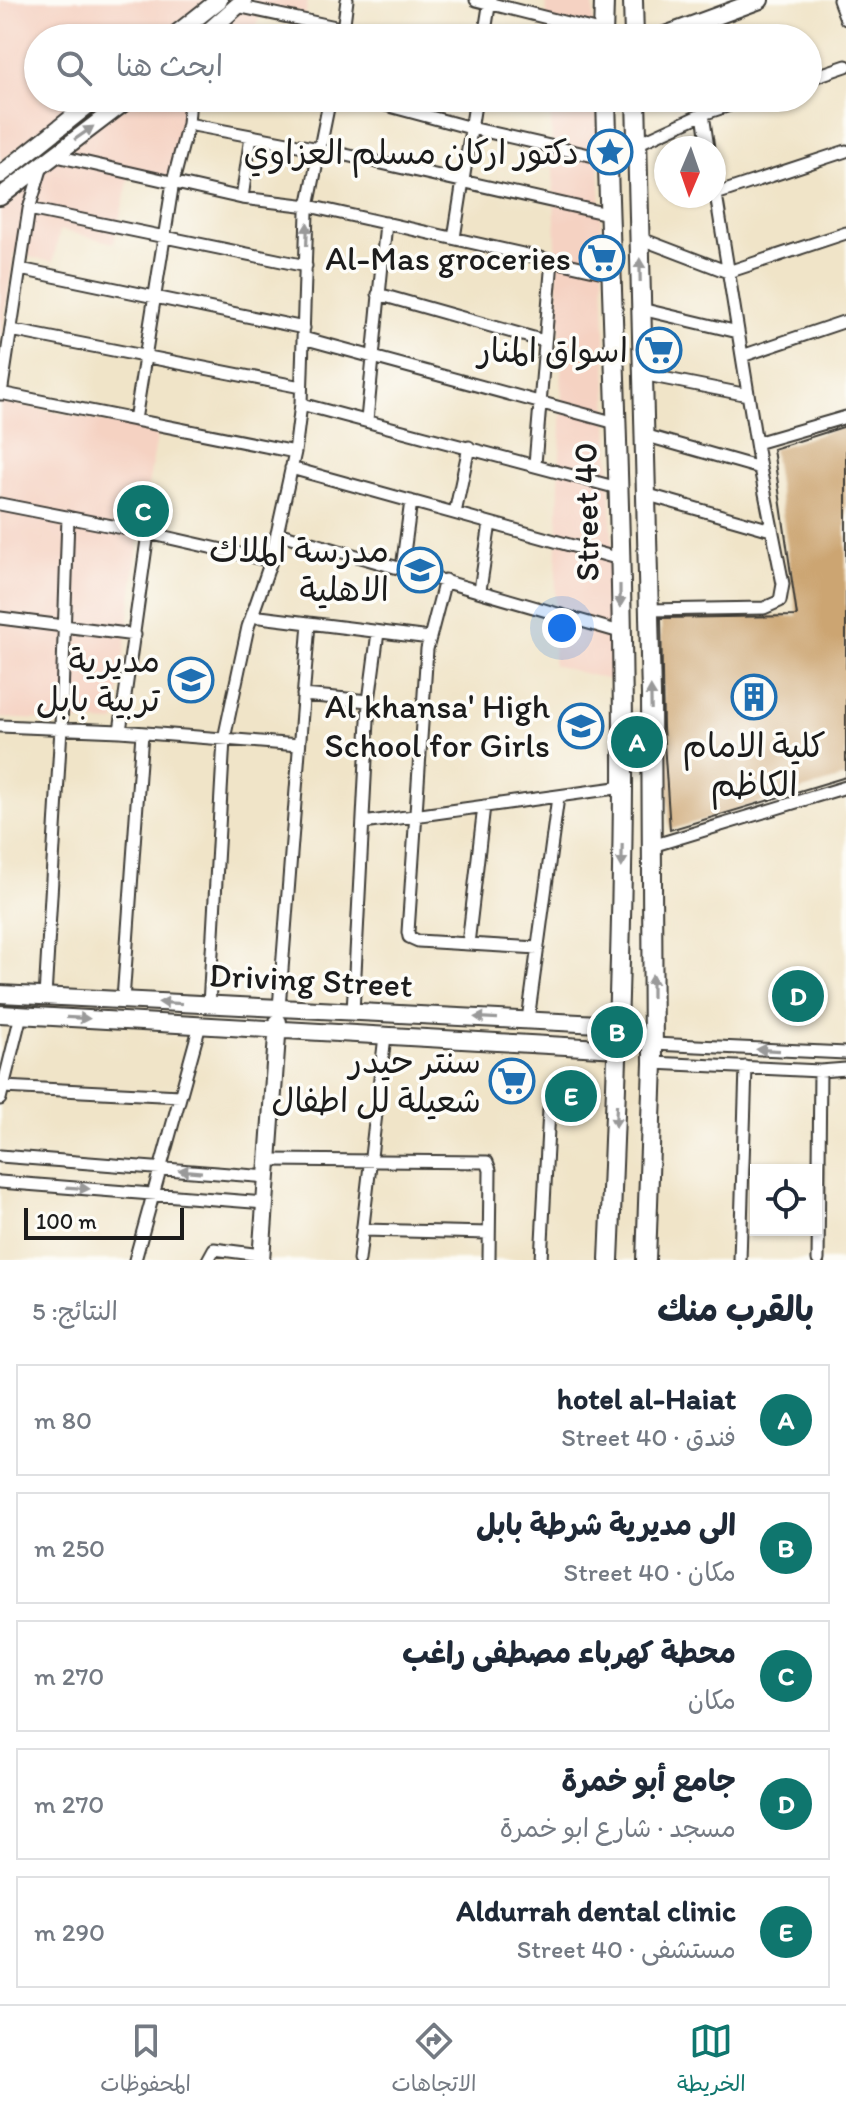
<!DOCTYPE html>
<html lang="ar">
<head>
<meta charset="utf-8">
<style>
	:root { --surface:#fff; --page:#f2f2f3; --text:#1f2937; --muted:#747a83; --line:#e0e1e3; --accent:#0f766e }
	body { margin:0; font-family:Itim,"Playpen Sans Arabic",sans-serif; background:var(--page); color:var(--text); direction:rtl }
	.controls { position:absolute; right:24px; bottom:24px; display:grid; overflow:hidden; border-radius:0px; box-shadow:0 2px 6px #0004 }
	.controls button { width:72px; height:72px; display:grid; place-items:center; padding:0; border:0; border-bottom:2px solid var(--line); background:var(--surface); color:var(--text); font:40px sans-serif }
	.compass { position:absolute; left:654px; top:136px; width:72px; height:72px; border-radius:50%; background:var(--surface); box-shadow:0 2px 6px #0004; rotate:182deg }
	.scale { position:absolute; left:24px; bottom:20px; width:160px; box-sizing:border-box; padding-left:8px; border:4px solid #1c1c1c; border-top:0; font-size:22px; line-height:28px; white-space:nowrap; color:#1c1c1c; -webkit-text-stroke:6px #fdfcf7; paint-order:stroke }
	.you { position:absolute; left:562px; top:628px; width:28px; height:28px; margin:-20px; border:6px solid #fff; border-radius:50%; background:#1a73e8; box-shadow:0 0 0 12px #1a73e833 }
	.badge { display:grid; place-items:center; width:52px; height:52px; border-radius:50%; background:var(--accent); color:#fff; font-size:26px; font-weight:700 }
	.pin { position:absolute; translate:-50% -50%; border:4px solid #fff; box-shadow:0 2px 8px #0006 }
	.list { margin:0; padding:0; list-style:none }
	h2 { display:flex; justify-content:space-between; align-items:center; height:104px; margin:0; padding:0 32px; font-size:34px }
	h2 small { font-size:26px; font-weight:400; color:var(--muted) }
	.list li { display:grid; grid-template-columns:52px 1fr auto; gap:24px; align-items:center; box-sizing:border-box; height:112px; margin:0 16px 16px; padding:0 16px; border:2px solid var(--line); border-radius:0px }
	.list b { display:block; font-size:30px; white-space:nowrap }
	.list p { margin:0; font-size:26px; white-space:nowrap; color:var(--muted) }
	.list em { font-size:26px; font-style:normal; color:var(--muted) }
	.icon { flex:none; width:44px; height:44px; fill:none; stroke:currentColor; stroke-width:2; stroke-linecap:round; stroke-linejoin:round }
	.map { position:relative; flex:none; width:846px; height:1260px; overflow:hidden; direction:ltr }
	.search { position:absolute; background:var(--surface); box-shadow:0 2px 6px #0004; left:24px; right:24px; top:24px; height:88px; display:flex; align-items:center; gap:20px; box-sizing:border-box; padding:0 28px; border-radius:44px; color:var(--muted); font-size:30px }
	.sheet { height:744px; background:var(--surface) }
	nav { display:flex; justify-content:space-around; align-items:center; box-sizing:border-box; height:112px; border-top:2px solid var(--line); background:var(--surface); font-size:22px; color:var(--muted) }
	nav a { display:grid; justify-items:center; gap:4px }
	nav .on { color:var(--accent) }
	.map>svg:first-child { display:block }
	.built { fill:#f5d2c2 }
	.building { fill:#cca572 }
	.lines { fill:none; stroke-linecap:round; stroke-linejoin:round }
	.street-casing { stroke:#3c3a36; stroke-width:15 }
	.secondary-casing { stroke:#3c3a36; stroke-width:20 }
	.primary-casing { stroke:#3c3a36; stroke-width:22 }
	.street { stroke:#fff; stroke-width:11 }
	.secondary { stroke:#fff; stroke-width:16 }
	.primary { stroke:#fff; stroke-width:18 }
	.oneway { fill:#999 }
	.labels { text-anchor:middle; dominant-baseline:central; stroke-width:7; stroke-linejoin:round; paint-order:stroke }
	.poi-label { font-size:34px; fill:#1c1c1c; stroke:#fdfcf7; text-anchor:end }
	.street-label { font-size:34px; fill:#1c1c1c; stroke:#fdfcf7 }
</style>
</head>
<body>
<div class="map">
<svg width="846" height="1260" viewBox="0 0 846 1260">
	<rect width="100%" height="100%" fill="#fdfcf7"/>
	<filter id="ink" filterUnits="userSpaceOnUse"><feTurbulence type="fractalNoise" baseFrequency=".0125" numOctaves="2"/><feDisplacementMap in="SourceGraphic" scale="16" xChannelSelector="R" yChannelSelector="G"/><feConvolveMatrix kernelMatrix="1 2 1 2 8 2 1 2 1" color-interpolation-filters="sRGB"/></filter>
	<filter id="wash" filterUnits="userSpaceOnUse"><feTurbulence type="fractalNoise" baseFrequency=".006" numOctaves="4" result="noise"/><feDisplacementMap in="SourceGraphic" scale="32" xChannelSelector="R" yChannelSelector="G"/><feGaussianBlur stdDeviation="1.8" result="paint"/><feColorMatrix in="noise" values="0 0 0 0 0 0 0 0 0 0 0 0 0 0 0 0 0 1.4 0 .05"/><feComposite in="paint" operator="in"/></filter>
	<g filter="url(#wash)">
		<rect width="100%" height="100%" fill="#f0e4c8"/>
		<path class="built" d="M0 0H207L159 38H38V98H82L0 162Z
			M255 0H308L304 22 261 12 252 38H206Z
			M546 0H593L594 38H548Z
			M128 98H187L170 177H129L114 243 60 230 53 262 14 254 0 350V199Z
			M550 98H597L617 682 553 665 562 392Z
			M0 401 158 432 141 522 115 723 0 718Z"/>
		<g id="blocks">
			<path class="building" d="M846 426V777L670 830 663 728 661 618 797 616 773 449Z"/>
		</g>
	</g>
	<g filter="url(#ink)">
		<use href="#blocks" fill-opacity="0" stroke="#3c3a36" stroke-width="2"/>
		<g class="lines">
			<g class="street-casing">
				<path id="street" d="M476 0 603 32
					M839 0 846 19
					M237 6 387 38
					M342 38 347 0
					M484 38 490 0
					M808 79 846 66
					M360 98 471 128 607 159
					M703 114 708 148
					M188 124 319 149 608 214
					M637 144 703 114 751 98
					M52 155 242 198 309 206 612 274
					M716 194 846 151
					M242 198 251 136
					M29 209 306 266
					M454 238 476 98
					M639 238 728 272 846 233
					M20 269 304 328
					M378 294 544 341
					M641 309 738 332
					M11 330 301 387
					M303 338 616 423
					M742 356 846 321
					M642 374 748 395
					M0 393 295 452
					M1 394 29 209 42 166
					M301 404 618 488
					M135 420 173 182 188 124 190 98
					M367 420 386 223
					M644 435 760 468
					M756 443 846 417
					M535 464 552 260
					M291 468 620 559
					M645 494 771 530
					M0 504 148 533 271 561
					M455 513 469 447
					M277 533 620 632
					M402 568 411 501
					M445 580 427 649 408 932 409 937 418 941 538 948
					M480 590 490 523
					M649 610 764 608 780 601 783 584 760 468 714 182
					M252 616 430 638
					M0 618 135 635
					M303 695 369 701
					M0 726 120 731 299 745
					M120 731 148 533
					M363 823 623 787
					M652 846 846 787
					M468 944 484 806
					M45 997 61 728 68 517
					M123 1000 142 733
					M209 1005 224 739 248 627 271 561 295 452 301 404 307 212 330 98
					M279 1008 309 623
					M353 1012 369 701 378 632
					M528 1020 558 797
					M653 1044 846 1053
					M653 1063 820 1071 846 1069
					M3 1087 180 1096
					M0 1099 21 1015
					M0 1156 268 1177
					M270 1160 487 1162 490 1170 489 1260
					M0 1182 265 1203
					M363 1230 489 1233
					M135 1260 200 1025
					M208 1260 214 1249 261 1255
					M359 1260 385 1036
					M541 1260 549 1110
					M740 1260 746 1067
					M818 1260 820 1071"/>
			</g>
			<g class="secondary-casing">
				<path id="secondary" d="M171 38 219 0
					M201 38 244 0
					M657 38 760 0
					M0 175 97 98
					M0 197 130 98
					M0 994 620 1025
					M0 1014 619 1049
					M261 1260 278 1022"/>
			</g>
			<g class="primary-casing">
				<path id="primary" d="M633 0 634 38
					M603 38 604 0
					M606 98C612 328 624 558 623 788 622 946 616 1103 609 1260
					M636 98 651 695 653 1063 646 1260"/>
			</g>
			<use href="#street" class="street"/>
			<use href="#secondary" class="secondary"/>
			<use href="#primary" class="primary"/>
		</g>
		<defs><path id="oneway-solid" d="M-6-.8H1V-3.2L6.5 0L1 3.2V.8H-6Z" transform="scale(2)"/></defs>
		<g class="oneway">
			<use href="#oneway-solid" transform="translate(84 133) rotate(-35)"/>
			<use href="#oneway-solid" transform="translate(307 234) rotate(-88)"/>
			<use href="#oneway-solid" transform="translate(640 270) rotate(-91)"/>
			<use href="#oneway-solid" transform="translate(620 596) rotate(90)"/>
			<use href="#oneway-solid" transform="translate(651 698) rotate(-91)"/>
			<use href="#oneway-solid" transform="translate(622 856) rotate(91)"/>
			<use href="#oneway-solid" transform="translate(652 986) rotate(-90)"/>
			<use href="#oneway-solid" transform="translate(170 1003) rotate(-177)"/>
			<use href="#oneway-solid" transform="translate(78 1018) rotate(3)"/>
			<use href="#oneway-solid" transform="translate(486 1018) rotate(-177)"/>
			<use href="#oneway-solid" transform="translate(768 1050) rotate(-177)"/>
			<use href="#oneway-solid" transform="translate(616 1116) rotate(93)"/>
			<use href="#oneway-solid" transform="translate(190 1171) rotate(-175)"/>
			<use href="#oneway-solid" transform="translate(78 1188) rotate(4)"/>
		</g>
	</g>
	<defs>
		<g id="sight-ring" transform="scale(2.3)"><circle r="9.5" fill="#fdfcf7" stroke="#1f6fb2" stroke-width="1.5"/><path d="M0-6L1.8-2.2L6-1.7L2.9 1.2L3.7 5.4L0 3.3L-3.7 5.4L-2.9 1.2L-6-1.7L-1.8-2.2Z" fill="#1f6fb2"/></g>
		<g id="supermarket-ring" transform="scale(2.3)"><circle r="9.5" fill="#fdfcf7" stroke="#1f6fb2" stroke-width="1.5"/><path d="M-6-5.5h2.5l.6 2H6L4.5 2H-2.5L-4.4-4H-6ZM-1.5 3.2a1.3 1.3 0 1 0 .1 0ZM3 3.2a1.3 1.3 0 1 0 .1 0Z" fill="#1f6fb2"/></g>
		<g id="school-ring" transform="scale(2.3)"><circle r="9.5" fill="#fdfcf7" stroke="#1f6fb2" stroke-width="1.5"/><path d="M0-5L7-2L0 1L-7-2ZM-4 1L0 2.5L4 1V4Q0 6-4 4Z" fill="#1f6fb2"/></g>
		<g id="building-ring" transform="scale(2.3)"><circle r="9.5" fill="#fdfcf7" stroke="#1f6fb2" stroke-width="1.5"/><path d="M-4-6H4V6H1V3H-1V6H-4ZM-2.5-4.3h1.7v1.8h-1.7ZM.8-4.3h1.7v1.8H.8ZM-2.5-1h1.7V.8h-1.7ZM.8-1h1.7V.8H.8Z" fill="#1f6fb2"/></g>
	</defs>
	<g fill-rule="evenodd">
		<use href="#sight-ring" x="610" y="152"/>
		<use href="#supermarket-ring" x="602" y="258"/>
		<use href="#supermarket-ring" x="659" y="350"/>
		<use href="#school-ring" x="420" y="570"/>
		<use href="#school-ring" x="191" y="680"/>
		<use href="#building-ring" x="754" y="697"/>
		<use href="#school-ring" x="581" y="726"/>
		<use href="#supermarket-ring" x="512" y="1081"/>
	</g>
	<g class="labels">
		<g class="poi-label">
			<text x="579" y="152">دكتور اركان مسلم العزاوي</text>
			<text x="571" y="258">Al-Mas groceries</text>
			<text x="628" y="350">اسواق المنار</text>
			<text x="389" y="550">مدرسة الملاك<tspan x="389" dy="39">الاهلية</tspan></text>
			<text x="160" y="660">مديرية<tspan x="160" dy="39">تربية بابل</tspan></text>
			<text x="550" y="706">Al khansa' High<tspan x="550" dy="39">School for Girls</tspan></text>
			<text x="754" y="745" text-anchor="middle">كلية الامام<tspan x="754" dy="39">الكاظم</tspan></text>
			<text x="481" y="1061">سنتر حيدر<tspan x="481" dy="39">شعيلة لل اطفال</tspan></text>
		</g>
		<g class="street-label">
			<text transform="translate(586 512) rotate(-91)">Street 40</text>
			<text transform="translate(311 980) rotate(3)">Driving Street</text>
		</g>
	</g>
</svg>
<div class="controls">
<button><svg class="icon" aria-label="locate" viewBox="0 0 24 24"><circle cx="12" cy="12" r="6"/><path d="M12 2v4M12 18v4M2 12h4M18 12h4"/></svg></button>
</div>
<svg class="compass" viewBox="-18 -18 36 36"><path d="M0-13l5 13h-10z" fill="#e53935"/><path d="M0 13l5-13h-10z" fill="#747a83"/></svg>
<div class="scale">100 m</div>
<div class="you"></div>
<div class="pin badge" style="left:637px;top:742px">A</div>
<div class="pin badge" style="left:617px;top:1032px">B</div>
<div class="pin badge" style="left:143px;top:511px">C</div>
<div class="pin badge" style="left:798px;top:996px">D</div>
<div class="pin badge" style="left:571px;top:1096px">E</div>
<div class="search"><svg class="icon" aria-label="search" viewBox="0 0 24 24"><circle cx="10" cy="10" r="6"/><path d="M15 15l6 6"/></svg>ابحث هنا</div>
</div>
<section class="sheet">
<h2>بالقرب منك<small>النتائج: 5</small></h2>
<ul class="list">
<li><span class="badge">A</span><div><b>hotel al-Haiat</b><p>فندق · Street 40</p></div><em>80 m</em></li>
<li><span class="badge">B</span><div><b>الى مديرية شرطة بابل</b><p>مكان · Street 40</p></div><em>250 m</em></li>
<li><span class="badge">C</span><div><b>محطة كهرباء مصطفى راغب</b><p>مكان</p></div><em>270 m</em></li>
<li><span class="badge">D</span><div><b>جامع أبو خمرة</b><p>مسجد · شارع ابو خمرة</p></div><em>270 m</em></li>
<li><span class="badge">E</span><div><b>Aldurrah dental clinic</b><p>مستشفى · Street 40</p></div><em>290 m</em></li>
</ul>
</section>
<nav>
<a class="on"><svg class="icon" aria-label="map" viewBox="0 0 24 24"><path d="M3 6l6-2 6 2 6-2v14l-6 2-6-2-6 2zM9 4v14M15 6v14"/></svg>الخريطة</a>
<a><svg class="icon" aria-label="directions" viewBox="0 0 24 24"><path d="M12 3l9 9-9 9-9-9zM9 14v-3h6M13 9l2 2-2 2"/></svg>الاتجاهات</a>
<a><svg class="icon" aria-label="saved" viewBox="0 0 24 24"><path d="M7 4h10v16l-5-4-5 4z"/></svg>المحفوظات</a>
</nav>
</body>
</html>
